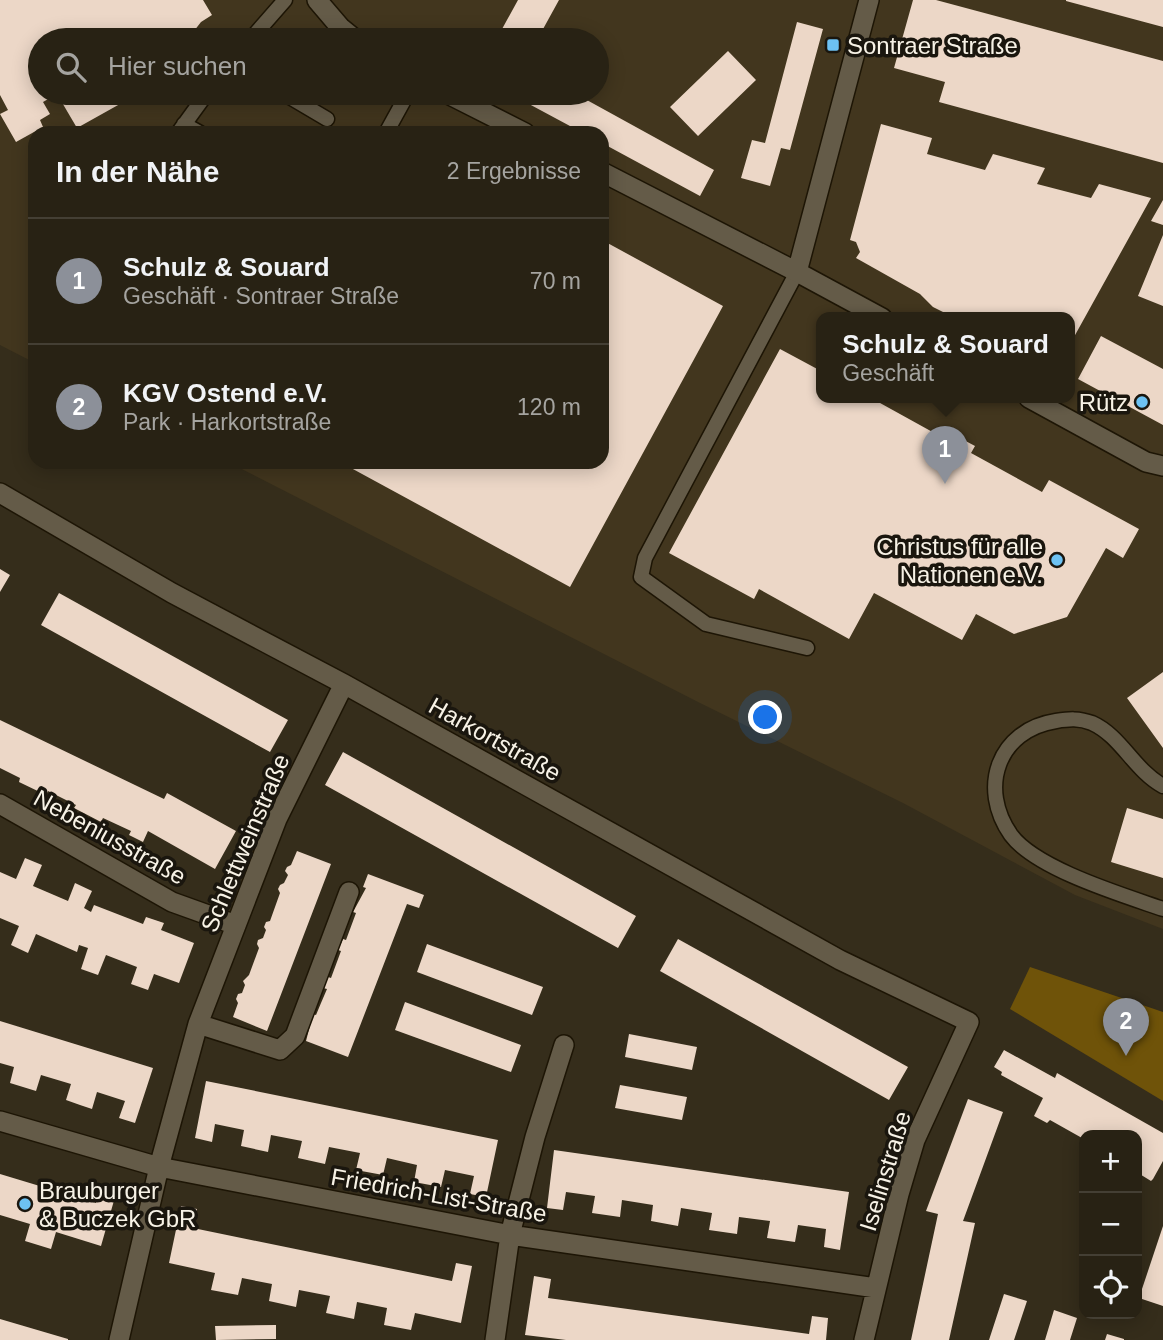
<!DOCTYPE html>
<html lang="de">
<head>
<meta charset="utf-8">
<style>
	:root { --surface:#282214; --page:#342f22; --text:#f1f3f6; --muted:#a5a4a0; --line:#443f34; --accent:#8c9099 }
	body { margin:0; font-family:Helvetica,sans-serif; background:var(--page); color:var(--text) }
	.controls { position:absolute; right:21px; bottom:21px; display:grid; overflow:hidden; border-radius:14px; box-shadow:0 4px 18px #0003 }
	.controls button { width:63px; height:63px; display:grid; place-items:center; padding:0; border:0; border-bottom:2px solid var(--line); background:var(--surface); color:var(--text); font:35px sans-serif }
	.you { position:absolute; left:766px; top:718px; width:24px; height:24px; margin:-18px; border:5px solid #fff; border-radius:50%; background:#1a73e8; box-shadow:0 0 0 10px #1a73e833 }
	.badge { display:grid; place-items:center; width:46px; height:46px; border-radius:50%; background:var(--accent); color:#fff; font-size:23px; font-weight:700 }
	.pin { position:absolute; translate:-50% -58px; filter:drop-shadow(0 2px 4px #0008) }
	.pin::after { content:''; position:absolute; top:37px; width:24px; height:21px; background:inherit; clip-path:polygon(0 0,100% 0,50% 100%) }
	.popup { position:absolute; left:816px; top:312px; width:259px; height:91px; box-sizing:border-box; display:grid; place-content:center; border-radius:14px; background:var(--surface); filter:drop-shadow(0 2px 5px #0005); font-size:23px; white-space:nowrap; color:var(--muted) }
	.popup b { font-size:26px; color:var(--text) }
	.popup::after { content:''; position:absolute; left:50%; top:100%; margin-left:-14px; border:14px solid transparent; border-top-color:var(--surface) }
	.list { margin:0; padding:0; list-style:none }
	h2 { display:flex; justify-content:space-between; align-items:center; height:91px; margin:0; padding:0 28px; font-size:30px }
	h2 small { font-size:23px; font-weight:400; color:var(--muted) }
	.list li { display:grid; grid-template-columns:46px 1fr auto; gap:21px; align-items:center; box-sizing:border-box; height:126px; padding:0 28px; border-top:2px solid var(--line) }
	.list b { display:block; font-size:26px; white-space:nowrap }
	.list p { margin:0; font-size:23px; white-space:nowrap; color:var(--muted) }
	.list em { font-size:23px; font-style:normal; color:var(--muted) }
	.icon { flex:none; width:38px; height:38px; fill:none; stroke:currentColor; stroke-width:2; stroke-linecap:round; stroke-linejoin:round }
	.map { position:relative; flex:none; width:1163px; height:1340px; overflow:hidden }
	.search { position:absolute; background:var(--surface); box-shadow:0 4px 18px #0003; left:28px; top:28px; width:581px; height:77px; display:flex; align-items:center; gap:18px; box-sizing:border-box; padding:0 24px; border-radius:38px; color:var(--muted); font-size:26px }
	.panel { position:absolute; background:var(--surface); box-shadow:0 4px 18px #0003; left:28px; top:126px; width:581px; height:343px; border-radius:21px }
	.map>svg:first-child { display:block }
	.built { fill:#42361e; fill-rule:evenodd }
	.green { fill:#6f5309 }
	.building { fill:#ecd7c7 }
	.lines { fill:none; stroke-linecap:round; stroke-linejoin:round }
	.service-casing { stroke:#1d1505; stroke-width:17 }
	.minor-casing { stroke:#1d1505; stroke-width:22 }
	.service { stroke:#645b48; stroke-width:14 }
	.minor { stroke:#645b48; stroke-width:19 }
	.poi-dot { fill:#6dc2f3; stroke:#1a160e; stroke-width:2.5 }
	.labels { text-anchor:middle; dominant-baseline:central; stroke-width:7; stroke-linejoin:round; paint-order:stroke }
	.poi-label { font-size:24px; fill:#f7f2e6; stroke:#1a160e; text-anchor:start }
	.street-label { font-size:24px; fill:#f7f2e6; stroke:#1a160e }
</style>
</head>
<body>
<div class="map">
<svg width="1163" height="1340" viewBox="0 0 1163 1340">
	<rect width="100%" height="100%" fill="#352d1b"/>
	<path class="built" d="M0 0H1163V929L1075 895 903 803 700 703 228 462H602V133H35V363L0 345ZM40 40H597V93H40ZM821 318H1069V398H821Z"/>
	<path class="green" d="M1030 967 1163 1012V1101L1010 1009Z"/>
	<path class="building" d="M0 0H203L212 15 201 22 187 40H40V93H135L136 95 77 128 57 94 43 102 50 114 40 120 43 127 16 142 0 114 8 110 0 95Z
		M518 0H559L537 40H496Z
		M913 0H936L1163 61V163L939 102 945 82 894 68Z
		M1066 0H1163V27L1066 1Z
		M797 22 823 29 790 150 781 148 770 186 741 178 752 140 765 143Z
		M728 51 756 80 698 136 670 107Z
		M563 93 585 99 714 170 700 196 602 143V133H583L529 104 545 96Z
		M881 124 932 138 927 154 985 170 993 154 1045 168 1037 184 1091 198 1099 184 1151 198 1069 346V318H964L947 314 933 307 920 294 856 258 860 252 856 242 850 240Z
		M1163 200V225L1151 221Z
		M1163 235V306L1138 296Z
		M602 240 723 306 570 587 340 462H602Z
		M1101 336 1163 369V425L1078 379Z
		M780 349 821 371V398H871L956 445 960 438 975 446 971 453 1042 492 1049 480 1139 529 1123 558 1106 548 1067 617 1014 634 976 614 962 640 874 593 849 639 759 589 754 599 669 553Z
		M0 569 10 575 0 592Z
		M59 593 288 720 270 752 41 625Z
		M1163 672V748L1127 698Z
		M0 720 164 799 167 793 236 831 215 869 148 831 143 842 129 835 131 831 103 818 101 822 74 808 76 805 48 791 46 795 19 782 20 778 0 768Z
		M343 752 636 916 618 948 325 785Z
		M1127 808 1163 819V878L1111 862Z
		M297 851 331 864 267 1031 233 1017 238 1003 236 999 238 994 242 993 245 985 243 981 249 975 259 948 257 944 258 940 263 938 266 930 264 927 266 922 270 921 280 893 278 889 280 885 284 883 288 875 285 871 287 867 291 865Z
		M25 858 42 865 33 886 68 901 75 883 92 891 84 908 91 912 94 905 143 924 146 917 164 923 161 930 194 943 179 983 154 974 148 990 131 984 137 967 106 955 98 975 81 969 88 948 79 945 77 952 36 934 28 953 11 945 19 926 0 918V872L16 879Z
		M368 874 424 895 419 908 407 904 348 1057 306 1041 313 1014 316 1015 321 1003 327 989 323 988 328 977 331 978 341 951 338 950 343 939 346 940 356 913 353 912 366 888 363 887Z
		M678 939 908 1067 889 1100 660 971Z
		M427 944 543 987 532 1015 417 972Z
		M405 1002 521 1045 511 1072 395 1030Z
		M0 1021 153 1068 135 1123 119 1118 125 1101 97 1092 92 1109 80 1105 66 1100 71 1084 41 1075 36 1091 10 1083 14 1067 0 1063Z
		M629 1034 697 1047 692 1070 625 1057Z
		M1004 1050 1055 1078 1057 1073 1163 1133V1161L1153 1179 1151 1181 1138 1173 1137 1135H1084V1144L1081 1142 1082 1138 1050 1120 1047 1123 1034 1116 1043 1098 1001 1075 1002 1072 994 1067Z
		M206 1081 498 1140 486 1197 470 1194 474 1176 445 1170 441 1187 414 1182 417 1165 387 1158 383 1175 356 1170 360 1153 329 1147 325 1164 298 1158 302 1141 271 1135 268 1152 241 1146 244 1130 215 1124 212 1142 195 1138Z
		M620 1085 687 1097 682 1120 615 1108Z
		M968 1099 1003 1112 963 1221 975 1223 949 1340H911L938 1214 926 1211Z
		M554 1150 849 1192 840 1250 824 1247 826 1229 798 1225 795 1242 767 1238 770 1221 739 1217 737 1234 709 1230 712 1213 681 1208 678 1226 651 1221 653 1205 622 1200 620 1217 592 1213 595 1196 566 1192 563 1210 547 1208Z
		M0 1174 96 1203 101 1185 117 1190 101 1246 56 1232 51 1249 25 1241 30 1224 0 1215Z
		M181 1206 197 1209 193 1228 452 1281 456 1263 472 1266 461 1323 415 1313 411 1330 384 1325 387 1308 357 1302 354 1319 326 1313 330 1296 299 1290 296 1307 269 1301 272 1284 242 1278 238 1295 211 1290 215 1273 169 1263Z
		M1163 1226V1306L1139 1298Z
		M534 1276 551 1279 548 1298 809 1334 812 1316 828 1318 826 1340H566L525 1335Z
		M1004 1294 1027 1301 1014 1340H989Z
		M1054 1310 1077 1318 1070 1340H1045Z
		M0 1319 68 1339V1340H0Z
		M276 1325V1339L216 1340 215 1326Z
		M1107 1334 1124 1339V1340H1105Z"/>
	<g class="lines">
		<g class="service-casing">
			<path id="service" d="M250 40 285 0
				M283 93 327 119
				M184 124 200 133
				M178 133 207 93
				M386 133 408 93
				M797 272 645 558 641 577 706 624 807 648
				M1163 786C1134 770 1121 736 1092 723 1079 718 1069 719 1056 721 998 730 978 788 1011 835 1036 869 1123 895 1163 909"/>
		</g>
		<g class="minor-casing">
			<path id="minor" d="M317 0 340 27 356 40
				M446 93 525 133
				M602 172 797 272 882 318
				M797 272 869 0
				M1029 398 1146 462 1163 466
				M0 493 172 593 344 684 840 960 969 1022 915 1140 899 1194 864 1340
				M0 804 172 902 236 925
				M198 1024 280 1050 295 1036 349 892
				M0 1121 159 1167 510 1235 876 1288
				M119 1340 159 1167 198 1024 277 819 344 684
				M495 1340 510 1235 535 1137 564 1045"/>
		</g>
		<use href="#service" class="service"/>
		<use href="#minor" class="minor"/>
	</g>
	<g class="poi-dot">
		<rect x="826" y="38" width="14" height="14" rx="3.5"/>
		<circle cx="1142" cy="402" r="7"/>
		<circle cx="1057" cy="560" r="7"/>
		<circle cx="25" cy="1204" r="7"/>
	</g>
	<g class="labels">
		<g class="poi-label">
			<text x="847" y="45">Sontraer Straße</text>
			<text x="1128" y="402" text-anchor="end">Rütz</text>
			<text x="1043" y="546" text-anchor="end">Christus für alle<tspan x="1043" dy="28">Nationen e.V.</tspan></text>
			<text x="39" y="1190">Brauburger<tspan x="39" dy="28">&amp; Buczek GbR</tspan></text>
		</g>
		<g class="street-label">
			<text transform="translate(495 739) rotate(29)">Harkortstraße</text>
			<text transform="translate(110 837) rotate(29)">Nebeniusstraße</text>
			<text transform="translate(245 843) rotate(-67)">Schlettweinstraße</text>
			<text transform="translate(885 1171) rotate(-73)">Iselinstraße</text>
			<text transform="translate(439 1195) rotate(10)">Friedrich-List-Straße</text>
		</g>
	</g>
</svg>
<div class="controls">
<button>+</button>
<button>−</button>
<button><svg class="icon" aria-label="locate" viewBox="0 0 24 24"><circle cx="12" cy="12" r="6"/><path d="M12 2v4M12 18v4M2 12h4M18 12h4"/></svg></button>
</div>
<div class="you"></div>
<div class="pin badge" style="left:945px;top:484px">1</div>
<div class="popup"><b>Schulz &amp; Souard</b>Geschäft</div>
<div class="pin badge" style="left:1126px;top:1056px">2</div>
<div class="search"><svg class="icon" aria-label="search" viewBox="0 0 24 24"><circle cx="10" cy="10" r="6"/><path d="M15 15l6 6"/></svg>Hier suchen</div>
<section class="panel">
<h2>In der Nähe<small>2 Ergebnisse</small></h2>
<ul class="list">
<li><span class="badge">1</span><div><b>Schulz &amp; Souard</b><p>Geschäft · Sontraer Straße</p></div><em>70 m</em></li>
<li><span class="badge">2</span><div><b>KGV Ostend e.V.</b><p>Park · Harkortstraße</p></div><em>120 m</em></li>
</ul>
</section>
</div>
</body>
</html>
